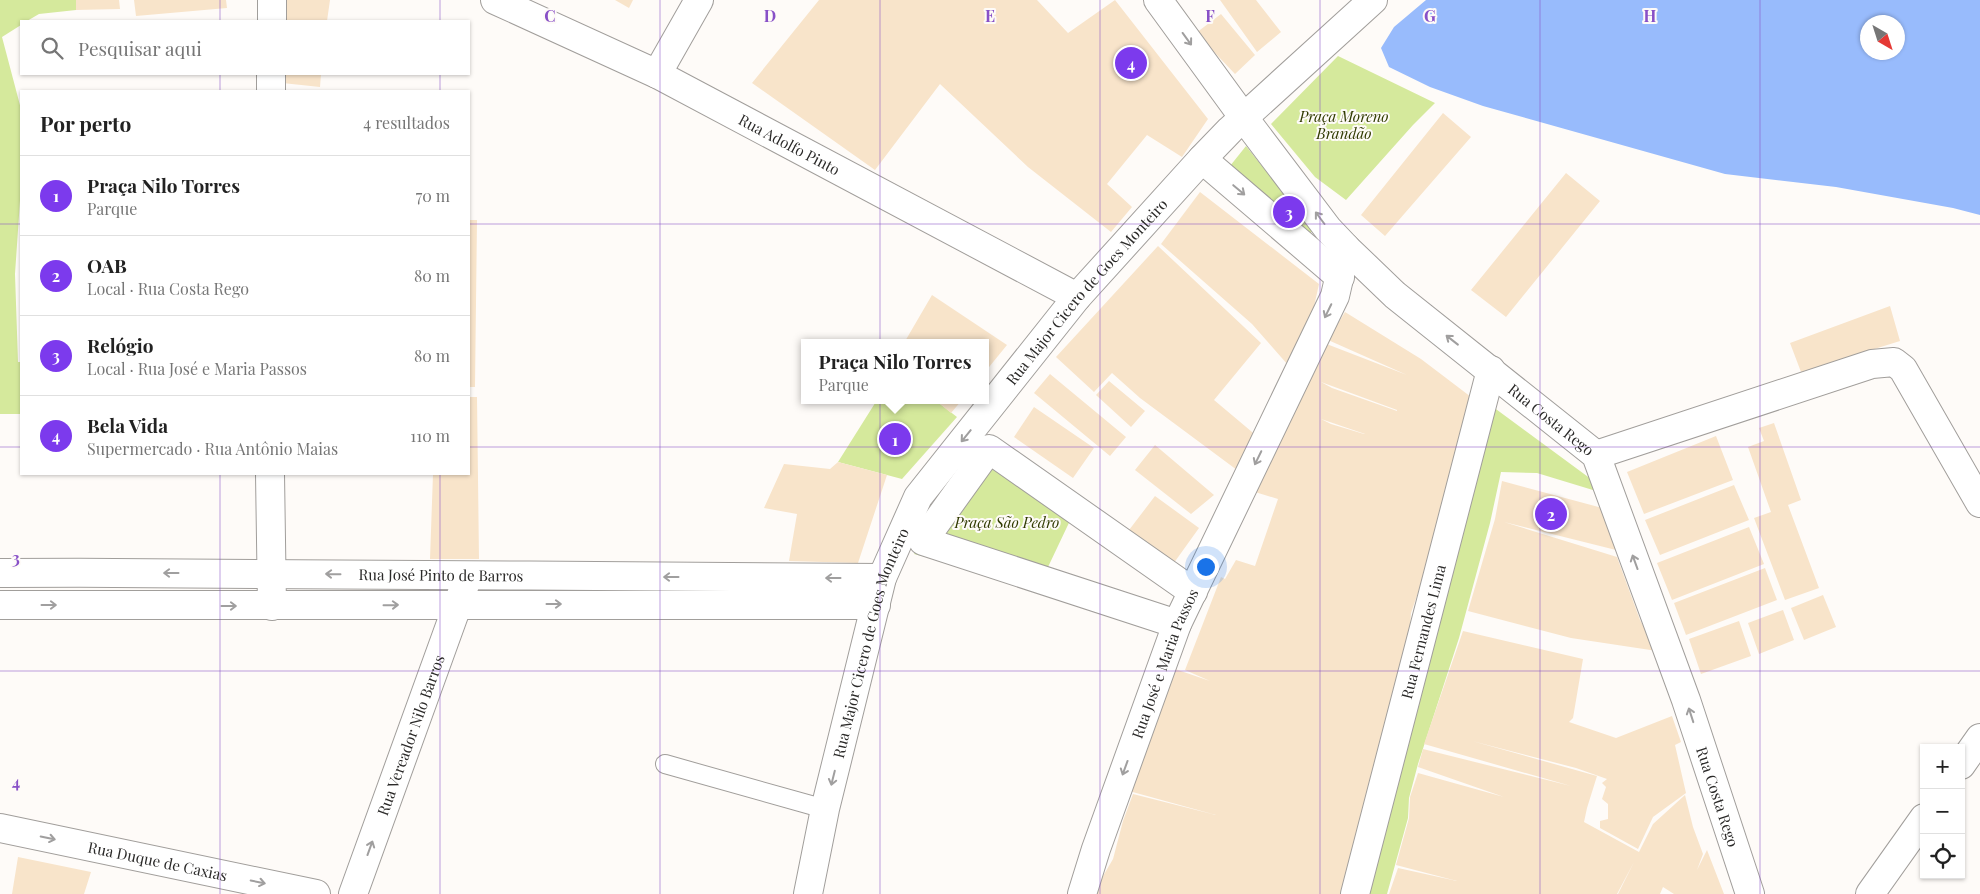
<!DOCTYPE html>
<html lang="pt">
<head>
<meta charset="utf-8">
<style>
	:root { --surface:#fff; --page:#f6f6f6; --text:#222; --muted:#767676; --line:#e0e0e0; --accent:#7c3aed }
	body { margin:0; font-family:"Playfair Display",serif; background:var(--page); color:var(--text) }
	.controls { position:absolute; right:15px; bottom:15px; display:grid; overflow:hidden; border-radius:0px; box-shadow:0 1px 4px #0004 }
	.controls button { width:45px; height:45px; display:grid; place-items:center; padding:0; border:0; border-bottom:1px solid var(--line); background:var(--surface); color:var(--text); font:25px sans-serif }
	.compass { position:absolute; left:1860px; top:15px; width:45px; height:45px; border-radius:50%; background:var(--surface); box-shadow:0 1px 4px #0004; rotate:141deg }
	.you { position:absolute; left:1205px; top:566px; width:18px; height:18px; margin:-12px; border:4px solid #fff; border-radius:50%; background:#1a73e8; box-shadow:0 0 0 8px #1a73e833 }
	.badge { display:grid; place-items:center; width:32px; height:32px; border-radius:50%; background:var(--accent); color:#fff; font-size:16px; font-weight:700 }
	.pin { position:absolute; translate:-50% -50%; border:2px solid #fff; box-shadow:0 1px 5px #0006 }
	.popup { position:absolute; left:801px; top:339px; width:188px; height:65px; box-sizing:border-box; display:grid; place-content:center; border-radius:0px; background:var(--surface); filter:drop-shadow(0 1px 4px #0005); font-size:16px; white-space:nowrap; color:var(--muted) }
	.popup b { font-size:19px; color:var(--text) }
	.popup::after { content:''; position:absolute; left:50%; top:100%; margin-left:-10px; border:10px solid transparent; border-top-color:var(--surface) }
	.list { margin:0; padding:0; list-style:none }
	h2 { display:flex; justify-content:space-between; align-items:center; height:65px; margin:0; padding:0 20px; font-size:21px }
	h2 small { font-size:16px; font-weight:400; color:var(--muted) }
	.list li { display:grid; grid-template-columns:32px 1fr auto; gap:15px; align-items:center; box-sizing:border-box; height:80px; padding:0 20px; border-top:1px solid var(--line) }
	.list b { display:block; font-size:19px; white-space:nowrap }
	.list p { margin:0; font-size:16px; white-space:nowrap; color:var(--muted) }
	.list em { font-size:16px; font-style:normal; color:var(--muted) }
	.icon { flex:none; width:28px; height:28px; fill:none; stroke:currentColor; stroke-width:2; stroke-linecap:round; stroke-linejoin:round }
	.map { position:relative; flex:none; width:1980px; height:894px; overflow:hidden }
	.search { position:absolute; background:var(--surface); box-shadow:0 1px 4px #0004; left:20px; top:20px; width:450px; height:55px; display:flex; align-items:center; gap:12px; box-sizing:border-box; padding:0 18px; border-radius:0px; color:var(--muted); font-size:19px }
	.panel { position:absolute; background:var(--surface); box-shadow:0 1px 4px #0004; left:20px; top:90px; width:450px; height:385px; border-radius:0px }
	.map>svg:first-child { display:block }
	.green { fill:#d5e99c }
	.water { fill:#98bbfc; fill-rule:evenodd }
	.building { fill:#f8e4ca; fill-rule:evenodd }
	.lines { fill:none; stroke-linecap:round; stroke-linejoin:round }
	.lane-casing { stroke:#a19e9b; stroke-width:20 }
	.street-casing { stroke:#a19e9b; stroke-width:30 }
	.secondary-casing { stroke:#a19e9b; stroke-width:30 }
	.lane { stroke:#fff; stroke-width:18 }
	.street { stroke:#fff; stroke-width:28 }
	.secondary { stroke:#fff; stroke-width:28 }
	.oneway { stroke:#a09f9f }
	.grid { fill:none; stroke:#8850c7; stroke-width:1; stroke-opacity:0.55 }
	.labels { text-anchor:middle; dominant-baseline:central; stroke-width:4; stroke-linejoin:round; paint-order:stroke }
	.park-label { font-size:15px; font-style:italic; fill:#303a00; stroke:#fefbf8 }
	.street-label { font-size:15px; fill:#2b2a29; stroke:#fefbf8 }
	.grid-label { font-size:16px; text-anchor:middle; font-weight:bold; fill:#8850c7; stroke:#fefbf8; stroke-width:4; stroke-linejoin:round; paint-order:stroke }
</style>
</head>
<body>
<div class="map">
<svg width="1980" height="894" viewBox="0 0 1980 894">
	<rect width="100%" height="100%" fill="#fefbf8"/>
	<path class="green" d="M0 0H76V10L39 14 27 21H21V25L2 37 21 109V186L15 274 18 362H21V414H0Z
		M1338 56 1435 103 1413 125 1346 200 1315 177 1271 124Z
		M1246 146 1278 186 1316 227 1304 240 1226 171Z
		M877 400H935L957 417 902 479 838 462Z
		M1485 401 1595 482 1606 494 1537 473 1501 472 1490 523 1459 638 1418 764 1409 798 1408 818 1387 894H1357Z
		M995 441 1076 508 1039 586 914 554Z"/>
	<path class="water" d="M1426 0H1980V215L1953 208 1836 187 1725 174 1483 106 1430 87 1389 67 1381 48 1394 27ZM1868 22H1898V52H1868Z"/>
	<path class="building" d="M76 0H119L120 9 76 10Z
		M134 0H226L227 8 136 16Z
		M276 0H330L327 21H275Z
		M615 0H633L629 8Z
		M819 0H1037L1068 33 1115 0 1208 119 1182 157 1147 135 1107 184 1132 207 1111 232 1028 167 940 84 875 170 752 83Z
		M1220 0H1256L1281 32 1257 52Z
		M1221 14 1255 55 1235 74 1196 33Z
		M273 74H321L320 87 273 82Z
		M1443 113 1471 137 1385 236 1361 215Z
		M1566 173 1600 201 1506 317 1471 290Z
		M1200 192 1319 284 1311 320 1288 365 1252 324 1161 244Z
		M469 220H477L475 387H469Z
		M1158 246 1261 343 1214 400 1258 437 1241 473 1140 398 1112 373 1094 392 1056 357Z
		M932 295 1007 345 985 372V343H904Z
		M1890 306 1900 341 1801 372 1790 343Z
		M1345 312 1421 359 1475 400 1435 543 1411 613 1409 642 1397 690 1382 735 1341 894H1095L1099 883 1113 859 1123 821 1133 794 1216 815 1129 791 1172 668 1210 681 1185 670 1221 577 1225 579 1236 560 1255 566 1278 499 1255 492 1324 343 1407 375 1328 340ZM1321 382 1397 410V411L1332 388ZM1321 419 1365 434H1364L1331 424Z
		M1050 374 1126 437 1110 456 1034 393Z
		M1109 381 1145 411 1131 427 1096 395Z
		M469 397H477L479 559H430L433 474H469Z
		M935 400H962L951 413Z
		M1034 407 1094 448 1073 478 1014 437Z
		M1774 423 1801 500 1788 505 1819 588 1785 600 1754 518 1771 512 1748 447 1764 441 1759 428Z
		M1716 436 1733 480 1644 514 1627 472Z
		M1155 445 1214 495 1191 514 1135 470Z
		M838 462 887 475 858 563 789 561 797 514 764 508 784 464 830 469Z
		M1502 481 1606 509 1616 550 1504 522 1617 557 1640 620 1657 651 1571 638 1468 611 1495 519Z
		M1734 485 1749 520 1660 555 1645 520Z
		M1155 496 1199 528 1171 567 1126 534Z
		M1749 527 1764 564 1672 600 1657 563Z
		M1765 568 1777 600 1686 635 1674 603Z
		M1823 595 1836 627 1804 640 1791 608Z
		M1783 610 1794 640 1759 654 1748 623Z
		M1739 621 1751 656 1701 674 1689 639Z
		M1463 631 1583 659 1573 718 1569 722 1616 738 1672 716 1681 742 1675 745 1686 793 1653 817 1638 849 1600 828V821L1608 819V804L1602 799 1606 787 1602 783 1607 779 1576 768 1472 741 1597 776 1587 808 1584 822 1639 852 1653 824 1685 795 1693 827 1703 854 1697 870 1707 850 1724 894H1674L1663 887 1660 894H1618L1634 862 1617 894H1389L1398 868 1457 881 1396 865 1409 818 1410 797 1418 773 1504 797 1418 767 1423 749 1571 786 1424 744Z
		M18 857 91 872 84 894H12Z"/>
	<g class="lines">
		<g class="lane-casing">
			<path id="lane" d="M665 764 825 809"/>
		</g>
		<g class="street-casing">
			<g id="street">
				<path id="s1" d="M495 0 657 74 1077 297"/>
				<path d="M272 21V0"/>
				<path d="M657 74 699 0"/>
				<path d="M271 91V74"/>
				<path d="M1596 455 1872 364 1894 362 1903 369 1980 503"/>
				<path d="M270 474 272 606"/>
				<path d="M1177 624 923 541 989 449 1193 592"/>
				<path d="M1961 765 1980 738"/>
				<path id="s2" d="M0 828 316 894"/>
				<path id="s3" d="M353 894 468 576"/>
				<path id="s4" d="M1355 894 1491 370"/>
				<path d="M1870 894 1924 818"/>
			</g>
		</g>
		<g class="secondary-casing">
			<g id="secondary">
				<path id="s5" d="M1158 0 1244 118 1328 229 1346 248 1395 295 1596 455 1686 700 1750 894"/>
				<path d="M1202 159 1340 277"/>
				<path id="s6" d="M0 573C294 572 588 577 882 578"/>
				<path d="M0 605H876"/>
				<path id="s7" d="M808 894 825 809 882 578 918 497 1077 297 1202 159 1230 130 1373 0"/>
				<path id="s8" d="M1082 894 1096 849 1177 624 1335 296 1346 248"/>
			</g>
		</g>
		<use href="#lane" class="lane"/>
		<use href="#street" class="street"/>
		<use href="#secondary" class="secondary"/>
	</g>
	<defs><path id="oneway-shaft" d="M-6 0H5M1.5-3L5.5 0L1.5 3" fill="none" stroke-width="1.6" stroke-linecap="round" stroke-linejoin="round" transform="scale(1.25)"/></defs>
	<g class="oneway">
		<use href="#oneway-shaft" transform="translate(1187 39) rotate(54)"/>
		<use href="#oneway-shaft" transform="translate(1239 190) rotate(40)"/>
		<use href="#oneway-shaft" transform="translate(1320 218) rotate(-127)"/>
		<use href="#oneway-shaft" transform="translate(1328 311) rotate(116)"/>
		<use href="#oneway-shaft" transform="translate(1452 340) rotate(-142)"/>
		<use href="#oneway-shaft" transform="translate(966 436) rotate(129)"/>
		<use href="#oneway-shaft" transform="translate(1258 458) rotate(116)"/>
		<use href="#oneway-shaft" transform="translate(1635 562) rotate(-110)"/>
		<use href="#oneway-shaft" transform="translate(171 573) rotate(180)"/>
		<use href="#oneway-shaft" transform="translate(333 574) rotate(-179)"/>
		<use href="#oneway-shaft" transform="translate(671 577) rotate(-180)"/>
		<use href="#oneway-shaft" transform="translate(833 578) rotate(-180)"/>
		<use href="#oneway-shaft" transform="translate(554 604)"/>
		<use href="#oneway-shaft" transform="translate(49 605)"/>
		<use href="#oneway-shaft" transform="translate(391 605) rotate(-1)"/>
		<use href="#oneway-shaft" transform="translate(229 606)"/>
		<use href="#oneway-shaft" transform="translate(1691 715) rotate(-108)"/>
		<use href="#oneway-shaft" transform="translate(1125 768) rotate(110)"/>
		<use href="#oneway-shaft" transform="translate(833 778) rotate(104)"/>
		<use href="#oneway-shaft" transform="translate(48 838) rotate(12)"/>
		<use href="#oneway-shaft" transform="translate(370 848) rotate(-70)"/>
		<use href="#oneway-shaft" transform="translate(258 882) rotate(12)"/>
	</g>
	<path class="grid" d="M220 0V21M440 0V21M660 0V894M880 0V894M1100 0V894M1320 0V894M1540 0V894M1760 0V894M220 74V91M440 74V91M0 224H21M469 224H1980M0 447H21M469 447H1980M220 474V894M440 474V894M0 671H1980"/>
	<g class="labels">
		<g class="park-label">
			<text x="1344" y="116">Praça Moreno<tspan x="1344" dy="17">Brandão</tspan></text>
			<text x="1007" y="522">Praça São Pedro</text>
		</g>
		<g class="street-label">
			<text stroke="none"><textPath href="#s1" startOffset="328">Rua Adolfo Pinto</textPath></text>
			<text stroke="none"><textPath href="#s7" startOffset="679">Rua Major Cicero de Goes Monteiro</textPath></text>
			<text stroke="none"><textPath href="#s5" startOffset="579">Rua Costa Rego</textPath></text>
			<text stroke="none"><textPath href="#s6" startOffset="441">Rua José Pinto de Barros</textPath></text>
			<text stroke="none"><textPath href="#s4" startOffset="271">Rua Fernandes Lima</textPath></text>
			<text stroke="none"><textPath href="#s7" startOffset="259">Rua Major Cicero de Goes Monteiro</textPath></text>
			<text stroke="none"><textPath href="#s8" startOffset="245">Rua José e Maria Passos</textPath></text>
			<text stroke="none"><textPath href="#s3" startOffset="169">Rua Vereador Nilo Barros</textPath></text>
			<text stroke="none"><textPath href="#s5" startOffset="999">Rua Costa Rego</textPath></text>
			<text stroke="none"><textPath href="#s2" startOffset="161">Rua Duque de Caxias</textPath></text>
		</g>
	</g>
	<g class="grid-label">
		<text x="550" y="22">C</text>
		<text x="770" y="22">D</text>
		<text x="990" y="22">E</text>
		<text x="1210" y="22">F</text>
		<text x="1430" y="22">G</text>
		<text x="1650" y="22">H</text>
		<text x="16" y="564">3</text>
		<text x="16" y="788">4</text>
	</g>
</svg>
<div class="controls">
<button>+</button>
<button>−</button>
<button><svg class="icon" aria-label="locate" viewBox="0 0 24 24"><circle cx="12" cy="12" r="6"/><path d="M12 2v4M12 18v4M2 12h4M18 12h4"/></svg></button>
</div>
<svg class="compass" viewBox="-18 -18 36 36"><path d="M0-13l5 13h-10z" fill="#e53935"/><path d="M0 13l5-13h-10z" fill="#767676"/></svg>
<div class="you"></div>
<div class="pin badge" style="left:895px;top:439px">1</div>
<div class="popup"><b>Praça Nilo Torres</b>Parque</div>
<div class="pin badge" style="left:1551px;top:514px">2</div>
<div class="pin badge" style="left:1289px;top:212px">3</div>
<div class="pin badge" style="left:1131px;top:63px">4</div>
<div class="search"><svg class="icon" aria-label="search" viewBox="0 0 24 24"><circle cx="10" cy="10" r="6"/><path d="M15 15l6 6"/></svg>Pesquisar aqui</div>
<section class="panel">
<h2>Por perto<small>4 resultados</small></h2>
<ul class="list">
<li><span class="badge">1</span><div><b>Praça Nilo Torres</b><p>Parque</p></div><em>70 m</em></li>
<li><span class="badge">2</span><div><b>OAB</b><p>Local · Rua Costa Rego</p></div><em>80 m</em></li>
<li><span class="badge">3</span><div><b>Relógio</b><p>Local · Rua José e Maria Passos</p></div><em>80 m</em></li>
<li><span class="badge">4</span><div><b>Bela Vida</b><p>Supermercado · Rua Antônio Maias</p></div><em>110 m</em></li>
</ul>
</section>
</div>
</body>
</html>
